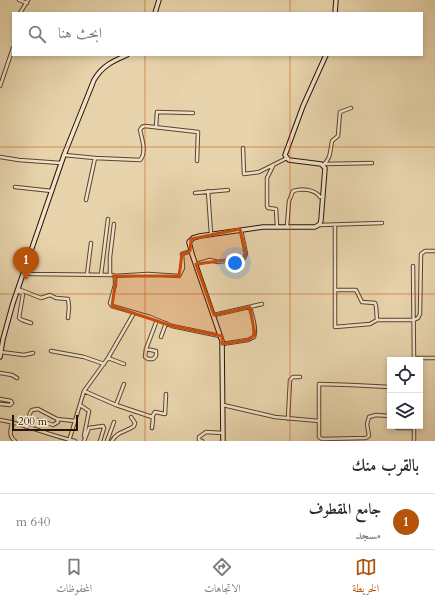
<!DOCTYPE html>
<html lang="ar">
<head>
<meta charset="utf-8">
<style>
	:root { --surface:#fff; --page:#f2f2f3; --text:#2b2b33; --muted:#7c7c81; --line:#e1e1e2; --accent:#b45309 }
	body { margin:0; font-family:Cardo,Amiri,serif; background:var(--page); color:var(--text); direction:rtl }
	.controls { position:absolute; right:12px; bottom:12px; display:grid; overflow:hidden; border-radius:0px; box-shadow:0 2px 6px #0003 }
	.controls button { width:36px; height:36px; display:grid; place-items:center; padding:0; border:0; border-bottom:1px solid var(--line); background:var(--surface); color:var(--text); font:20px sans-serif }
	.scale { position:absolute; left:12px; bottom:10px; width:66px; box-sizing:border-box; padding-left:4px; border:2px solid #281307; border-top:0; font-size:11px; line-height:14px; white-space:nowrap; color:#281307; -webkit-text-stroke:3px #f0e3c9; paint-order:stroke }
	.you { position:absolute; left:235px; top:263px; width:14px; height:14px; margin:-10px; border:3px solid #fff; border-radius:50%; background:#1a73e8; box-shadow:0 0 0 6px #1a73e833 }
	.badge { display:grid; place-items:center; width:26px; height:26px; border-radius:50%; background:var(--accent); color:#fff; font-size:13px; font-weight:700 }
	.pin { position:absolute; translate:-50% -33px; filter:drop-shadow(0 1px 2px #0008) }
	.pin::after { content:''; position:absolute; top:21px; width:14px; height:12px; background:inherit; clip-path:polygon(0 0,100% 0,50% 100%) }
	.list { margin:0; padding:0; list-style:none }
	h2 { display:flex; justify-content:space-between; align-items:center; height:52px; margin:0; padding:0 16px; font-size:17px }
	h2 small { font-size:13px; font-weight:400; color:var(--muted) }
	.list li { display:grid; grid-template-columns:26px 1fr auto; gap:12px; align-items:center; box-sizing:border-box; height:56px; padding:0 16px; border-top:1px solid var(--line) }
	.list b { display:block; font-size:15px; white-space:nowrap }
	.list p { margin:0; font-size:13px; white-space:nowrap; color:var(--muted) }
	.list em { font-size:13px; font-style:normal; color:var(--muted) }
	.icon { flex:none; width:22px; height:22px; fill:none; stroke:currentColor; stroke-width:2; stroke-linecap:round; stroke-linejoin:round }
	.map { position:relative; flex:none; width:435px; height:441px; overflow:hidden; direction:ltr }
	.search { position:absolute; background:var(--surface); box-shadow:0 2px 6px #0003; left:12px; right:12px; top:12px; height:44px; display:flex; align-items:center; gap:10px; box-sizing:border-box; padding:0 14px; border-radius:0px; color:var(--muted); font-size:15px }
	.sheet { height:108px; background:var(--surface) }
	nav { display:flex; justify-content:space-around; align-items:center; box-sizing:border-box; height:56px; border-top:1px solid var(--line); background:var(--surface); font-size:11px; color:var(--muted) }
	nav a { display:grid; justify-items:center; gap:2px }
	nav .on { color:var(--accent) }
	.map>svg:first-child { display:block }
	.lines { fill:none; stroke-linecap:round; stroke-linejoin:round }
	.street-casing { stroke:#584330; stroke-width:4.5 }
	.secondary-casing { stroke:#281307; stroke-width:5.5 }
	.street { stroke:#f0e3c9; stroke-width:2.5 }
	.secondary { stroke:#f0e3c9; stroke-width:3.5 }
	.marked { fill:#cb4e0b; fill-opacity:0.2; stroke:#cb4e0b; stroke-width:3; stroke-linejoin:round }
	.grid { fill:none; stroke:#cb4e0b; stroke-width:1; stroke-opacity:0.55 }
</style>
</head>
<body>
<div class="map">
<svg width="435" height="441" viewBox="0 0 435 441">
	<rect width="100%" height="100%" fill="#e8d4ac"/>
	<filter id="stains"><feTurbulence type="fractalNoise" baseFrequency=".005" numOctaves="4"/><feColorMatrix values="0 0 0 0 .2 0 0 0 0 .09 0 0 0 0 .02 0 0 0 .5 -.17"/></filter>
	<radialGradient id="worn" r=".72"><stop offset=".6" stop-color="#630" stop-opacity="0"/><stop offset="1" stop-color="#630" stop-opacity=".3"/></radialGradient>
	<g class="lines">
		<g class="street-casing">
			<path id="street" d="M19 0 27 3
				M20 13 28 0
				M0 86 13 48
				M156 127 157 112 193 113
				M243 148 244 174 259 172 287 158
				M64 155 95 158 140 160C147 153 142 139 140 130L142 127 145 126 198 132 197 161
				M0 157 19 160 61 163
				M325 164 372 163
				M323 165C331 159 330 151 332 141L338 136 340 112 351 108
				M273 166 267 178V206L268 208 276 209 277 226
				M15 187 52 191
				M208 191 211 234
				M195 193 228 190
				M86 200 95 158
				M320 225 382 223
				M335 225V327L370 324 377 320H414L418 318 420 314 421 254 425 251H435
				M287 226 289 201 293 191C301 188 315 189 320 197H323
				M196 264 210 260 218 262 244 258 246 254 241 230
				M413 266 414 360
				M24 273 32 274 112 275 115 276V285L110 303 112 306 150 317 172 326 220 336
				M87 275 91 243
				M101 275 108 219
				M110 275V257L114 224
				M114 276 148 274 179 276 183 268 182 254 191 251
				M18 289 41 298 50 295 56 298 68 299 69 307 68 318
				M335 290H356L362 302 375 303 376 306 377 320
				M17 291 23 294 19 318 22 320 31 323
				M214 315 262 304
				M161 337 166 323
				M222 344 248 340 254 337C257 328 252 316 250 307
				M146 349 156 351V356L153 359H148L145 357 146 349 157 320
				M51 351 84 357 104 364
				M1 352 24 355 33 353
				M108 358 124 364
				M414 358H435
				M0 373 12 375 17 378
				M390 387 351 385 319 384V437L322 439 366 438 369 436 367 424 369 417 376 415 390 416
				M84 391 116 405 152 417 153 418 152 428
				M0 399 11 401 12 403 10 405 0 404
				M80 405 89 411 84 436
				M116 405 124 384
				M223 405 275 417 319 421
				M152 417 155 412 165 414 166 394
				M57 419 75 421
				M288 419 290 380 293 377H300
				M0 420C26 424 50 436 75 441
				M12 422C11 430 8 436 15 441
				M394 426 397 428H414
				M414 426V441
				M26 427 30 413 32 410 38 409 57 419 58 422 53 425 39 420
				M69 441 84 391 108 358 134 313
				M84 441 89 428 103 426 104 428 100 441
				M107 441 114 422
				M112 441C117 431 127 432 134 426L135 423 131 417
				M202 441 199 440V437L206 432 223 433"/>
		</g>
		<g class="secondary-casing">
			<path id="secondary" d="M155 13 159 0
				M335 13 336 0
				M0 357 3 339 13 303 64 155 94 80C102 66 113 61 127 55
				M223 441 222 341 192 254 189 242 193 238 200 236 263 227H315L320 224 321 220 325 168 321 164 289 160 287 158 285 155 303 106 326 55"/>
		</g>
		<use href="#street" class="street"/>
		<use href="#secondary" class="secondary"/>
	</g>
	<path class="marked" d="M240 229 246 254 244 258 196 264 214 315 250 307 255 335 248 340 222 344V336L172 326 112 306 116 278 113 276H179L182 254 190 251 191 239Z"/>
	<path class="grid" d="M145 0V13M290 0V13M145 55V441M290 55V441M0 147H435M0 294H435"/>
	<rect width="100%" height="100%" filter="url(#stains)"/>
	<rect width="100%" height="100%" fill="url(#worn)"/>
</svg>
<div class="controls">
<button><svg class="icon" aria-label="locate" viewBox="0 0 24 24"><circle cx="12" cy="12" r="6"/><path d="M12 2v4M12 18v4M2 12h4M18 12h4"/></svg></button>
<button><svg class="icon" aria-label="layers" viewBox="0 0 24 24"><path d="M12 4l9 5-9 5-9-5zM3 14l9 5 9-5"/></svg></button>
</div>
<div class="scale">200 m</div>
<div class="you"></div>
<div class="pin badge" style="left:26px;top:280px">1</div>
<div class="search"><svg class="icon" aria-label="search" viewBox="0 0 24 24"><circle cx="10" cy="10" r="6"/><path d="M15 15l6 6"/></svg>ابحث هنا</div>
</div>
<section class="sheet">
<h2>بالقرب منك<small></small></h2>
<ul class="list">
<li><span class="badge">1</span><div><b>جامع المقطوف</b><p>مسجد</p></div><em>640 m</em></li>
</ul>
</section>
<nav>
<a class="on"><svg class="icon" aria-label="map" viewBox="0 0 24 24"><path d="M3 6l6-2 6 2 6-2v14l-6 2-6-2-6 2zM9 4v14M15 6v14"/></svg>الخريطة</a>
<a><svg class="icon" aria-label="directions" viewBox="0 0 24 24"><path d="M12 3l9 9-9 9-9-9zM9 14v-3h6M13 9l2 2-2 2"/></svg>الاتجاهات</a>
<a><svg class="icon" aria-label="saved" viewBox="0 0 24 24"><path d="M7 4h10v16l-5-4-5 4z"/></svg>المحفوظات</a>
</nav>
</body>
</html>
